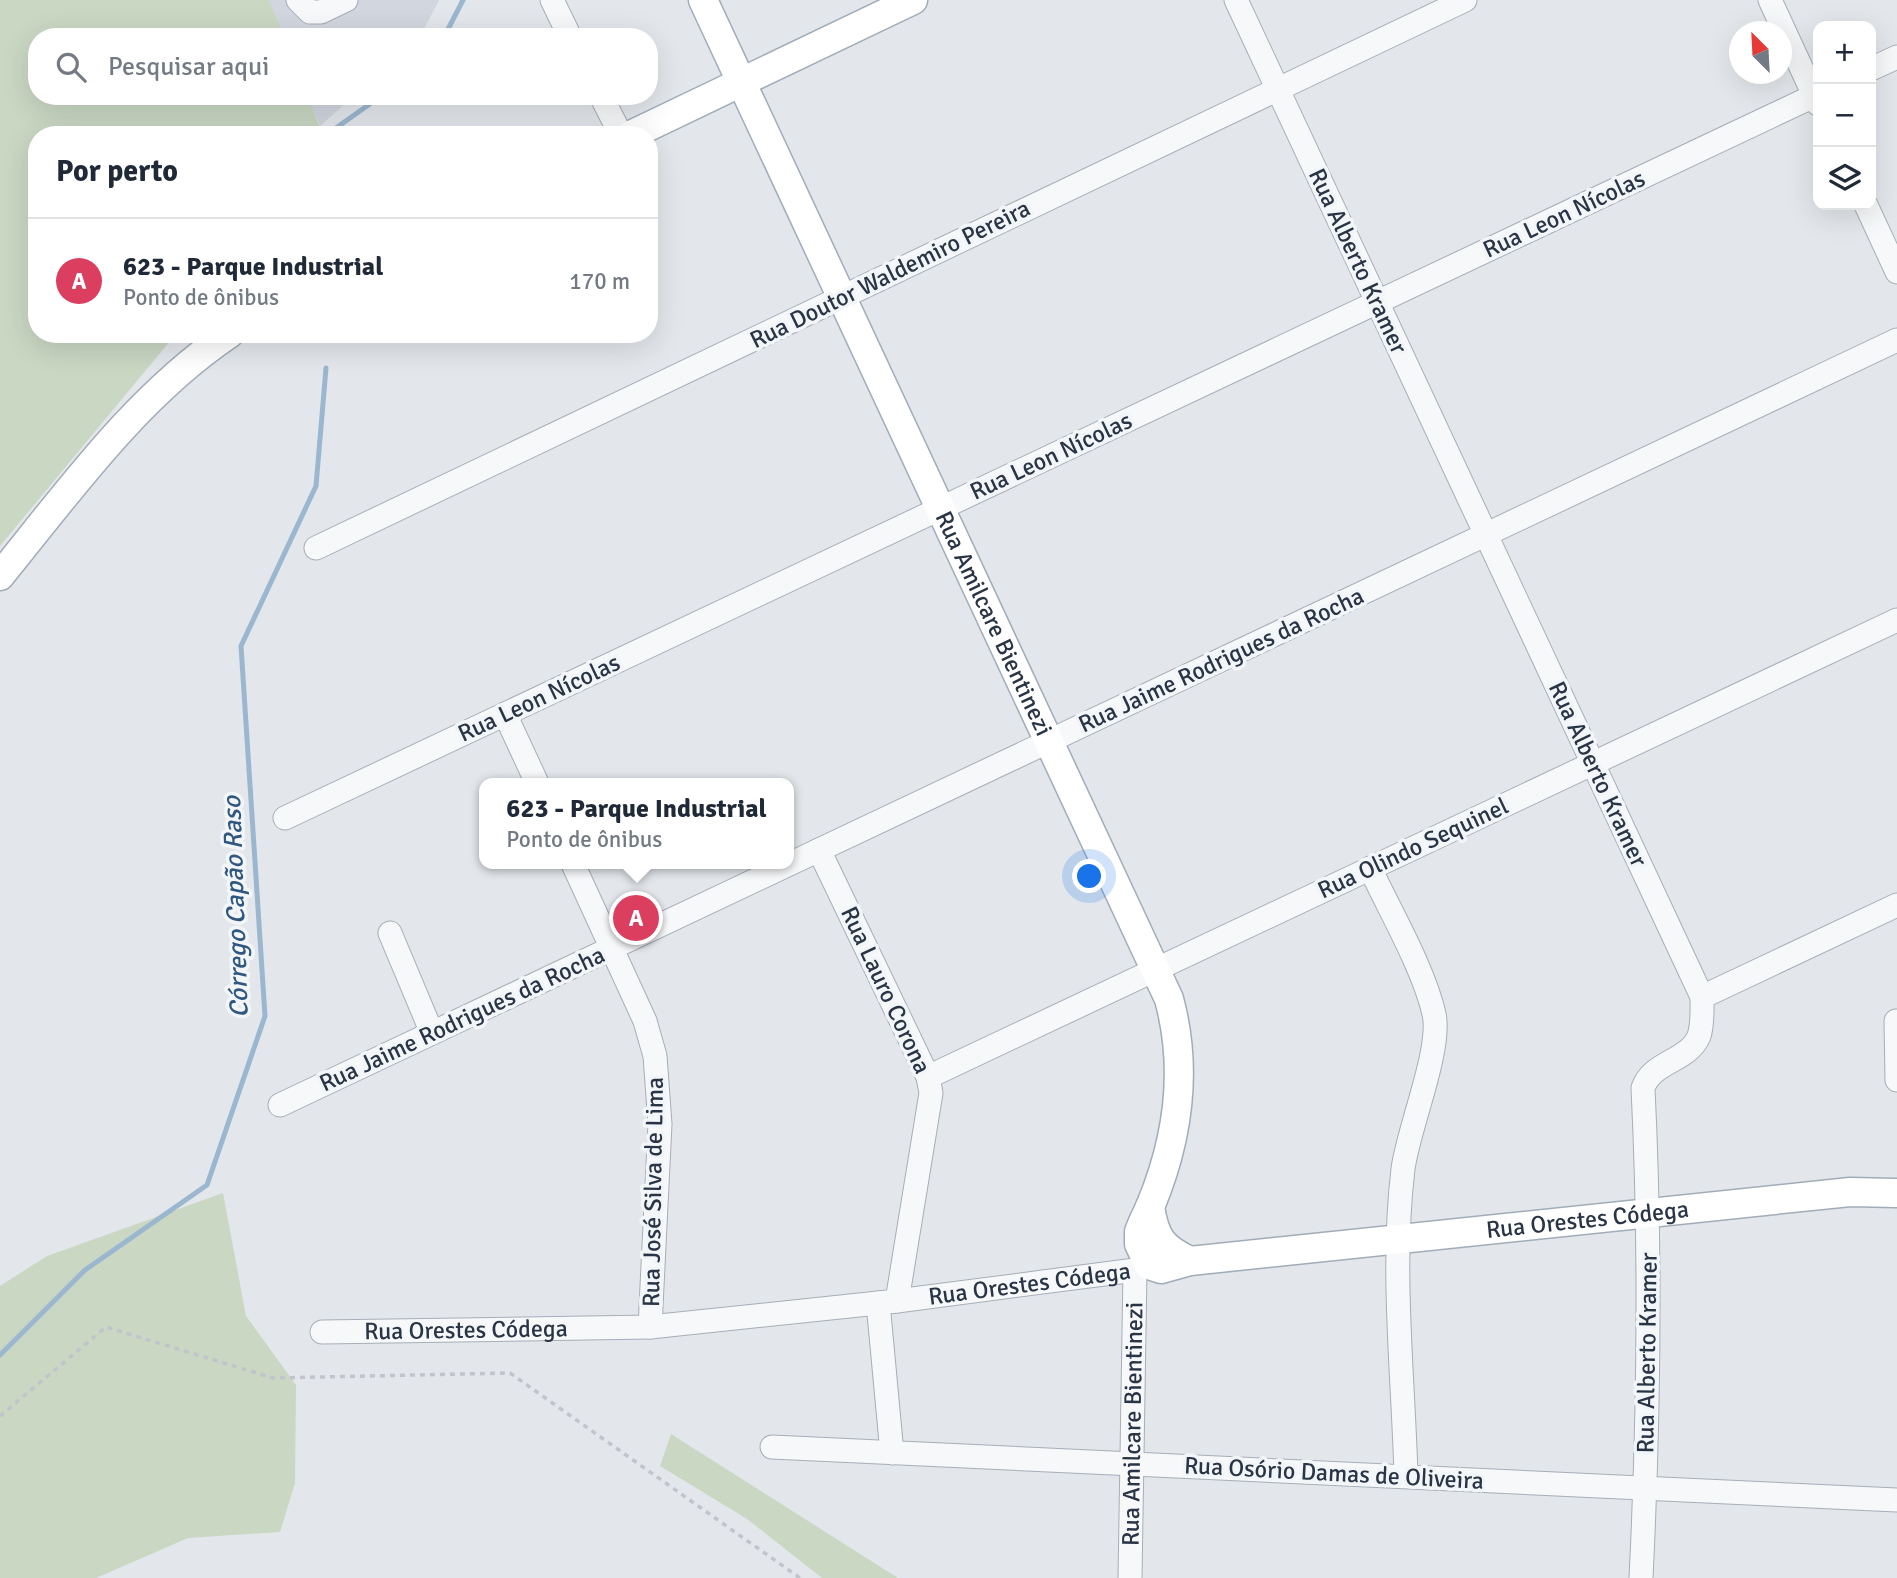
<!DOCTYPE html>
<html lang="pt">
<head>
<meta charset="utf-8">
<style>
	:root { --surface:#fff; --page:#f6f6f7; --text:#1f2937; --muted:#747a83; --line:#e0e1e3; --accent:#db3e5f }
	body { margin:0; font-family:Signika,sans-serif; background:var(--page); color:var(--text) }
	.controls { position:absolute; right:21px; top:21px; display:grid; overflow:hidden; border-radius:14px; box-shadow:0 7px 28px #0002 }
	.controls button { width:63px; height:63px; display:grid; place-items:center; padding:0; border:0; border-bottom:2px solid var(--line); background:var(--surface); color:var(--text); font:35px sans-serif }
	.compass { position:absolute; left:1729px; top:21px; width:63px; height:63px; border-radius:50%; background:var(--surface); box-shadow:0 7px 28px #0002; rotate:336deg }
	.you { position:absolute; left:1090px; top:877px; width:24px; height:24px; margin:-18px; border:5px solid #fff; border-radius:50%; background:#1a73e8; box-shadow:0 0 0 10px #1a73e833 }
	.badge { display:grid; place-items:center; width:46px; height:46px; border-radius:50%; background:var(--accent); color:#fff; font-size:23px; font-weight:700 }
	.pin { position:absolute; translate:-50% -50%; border:4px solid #fff; box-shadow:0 2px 7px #0006 }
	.popup { position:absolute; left:479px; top:778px; width:315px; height:91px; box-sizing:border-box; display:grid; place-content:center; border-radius:14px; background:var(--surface); filter:drop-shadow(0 2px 5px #0005); font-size:23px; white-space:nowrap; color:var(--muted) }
	.popup b { font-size:26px; color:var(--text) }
	.popup::after { content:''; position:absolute; left:50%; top:100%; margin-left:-14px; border:14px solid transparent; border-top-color:var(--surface) }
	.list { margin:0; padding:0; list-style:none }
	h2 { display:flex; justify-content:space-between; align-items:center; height:91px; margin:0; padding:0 28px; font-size:30px }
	h2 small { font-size:23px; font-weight:400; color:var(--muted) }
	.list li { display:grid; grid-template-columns:46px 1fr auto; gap:21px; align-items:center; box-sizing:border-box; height:126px; padding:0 28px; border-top:2px solid var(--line) }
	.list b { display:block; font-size:26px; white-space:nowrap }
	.list p { margin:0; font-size:23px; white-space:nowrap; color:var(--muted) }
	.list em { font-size:23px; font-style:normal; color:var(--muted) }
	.icon { flex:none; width:38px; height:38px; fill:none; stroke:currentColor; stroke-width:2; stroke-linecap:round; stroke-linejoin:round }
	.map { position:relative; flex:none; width:1897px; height:1578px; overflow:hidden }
	.search { position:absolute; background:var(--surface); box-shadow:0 7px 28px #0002; left:28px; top:28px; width:630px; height:77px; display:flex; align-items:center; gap:18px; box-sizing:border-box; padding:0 24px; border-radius:28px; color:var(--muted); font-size:26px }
	.panel { position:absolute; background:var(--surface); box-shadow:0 7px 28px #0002; left:28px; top:126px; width:630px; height:217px; border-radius:28px }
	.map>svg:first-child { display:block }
	.built { fill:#d1d6df }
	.green { fill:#c9d7c3 }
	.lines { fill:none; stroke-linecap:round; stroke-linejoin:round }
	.stream { stroke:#9bb7cf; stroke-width:5 }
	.minor-casing { stroke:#a7aeb7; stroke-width:25 }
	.major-casing { stroke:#a1acb9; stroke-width:31 }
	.path { stroke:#c1c5cb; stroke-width:3.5; stroke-dasharray:5 5; stroke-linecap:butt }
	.minor { stroke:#f6f8fa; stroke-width:23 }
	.major { stroke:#fff; stroke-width:28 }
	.labels { text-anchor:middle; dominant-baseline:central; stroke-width:7; stroke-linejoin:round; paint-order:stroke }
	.street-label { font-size:24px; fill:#293546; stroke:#f3f6f9 }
	.water-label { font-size:26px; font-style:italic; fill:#2f577f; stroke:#f3f6f9 }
</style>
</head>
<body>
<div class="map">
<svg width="1897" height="1578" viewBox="0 0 1897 1578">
	<rect width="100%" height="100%" fill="#e3e7ec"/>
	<path class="built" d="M268 0H439L420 37H283Z
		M307 96H354L320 126Z"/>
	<path class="green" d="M0 0H269L284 37H37V96H308L320 128 313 135H37V334H176L0 546Z
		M223 1193 246 1316 296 1385 295 1483 280 1532 188 1538 96 1578H0V1286L47 1256Z
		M671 1434 898 1578H822L747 1519 660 1466Z"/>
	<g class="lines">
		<path class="stream" d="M444 37 463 0
			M326 135 381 96
			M0 1355 85 1270 207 1185 265 1016 241 646 316 486 326 368"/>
		<g class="minor-casing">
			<g id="minor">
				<path d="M298 0 310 12H321L346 0"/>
				<path d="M552 0 570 37"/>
				<path d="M1236 0 1702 997C1702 1010 1703 1024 1699 1036 1688 1062 1652 1061 1643 1088 1651 1251 1649 1415 1641 1578"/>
				<path d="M1770 0 1818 104"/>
				<path d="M1871 69 1897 57"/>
				<path d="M601 96 621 135"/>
				<path d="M1866 205 1897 272"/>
				<path d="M316 548 1465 0"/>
				<path d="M505 714 537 783"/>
				<path d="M285 818 1818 94"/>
				<path d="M819 850 928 1077 931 1093 897 1301"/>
				<path d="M573 864 645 1021 655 1056 660 1124 650 1327"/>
				<path d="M1370 868C1390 911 1424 969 1434 1014 1442 1049 1408 1129 1403 1169 1391 1269 1403 1374 1406 1475"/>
				<path d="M390 933 432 1033"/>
				<path d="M1702 997 1897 905"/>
				<path d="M1896 1021 1897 1080"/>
				<path d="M928 1077 1897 620"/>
				<path d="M280 1105 1897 340"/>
				<path d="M878 1303 892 1453"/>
				<path id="s1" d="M322 1332 650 1327 897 1301 1135 1270 1146 1262"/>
				<path d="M772 1447 1897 1500"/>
				<path id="s2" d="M1130 1578 1135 1270"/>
			</g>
		</g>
		<g class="major-casing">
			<g id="major">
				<path id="s3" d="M703 0 1169 999C1188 1069 1178 1140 1150 1207 1146 1216 1142 1223 1139 1232V1244L1149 1265 1161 1269 1190 1261 1850 1192 1897 1193"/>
				<path d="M631 135 913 0"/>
				<path d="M0 576C69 491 137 396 229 334"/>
				<path d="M1150 1207C1155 1238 1162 1248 1190 1261"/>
			</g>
		</g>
		<path class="path" d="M0 1416 106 1327 273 1378 510 1373 800 1578"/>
		<use href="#minor" class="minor"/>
		<use href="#major" class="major"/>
	</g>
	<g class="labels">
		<g class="street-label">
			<text transform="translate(1564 214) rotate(-25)">Rua Leon Nícolas</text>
			<text transform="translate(1358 261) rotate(65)">Rua Alberto Kramer</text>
			<text transform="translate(890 274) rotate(-26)">Rua Doutor Waldemiro Pereira</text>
			<text transform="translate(1051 456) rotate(-25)">Rua Leon Nícolas</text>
			<text stroke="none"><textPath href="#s3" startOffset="688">Rua Amilcare Bientinezi</textPath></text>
			<text transform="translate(1221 660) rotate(-25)">Rua Jaime Rodrigues da Rocha</text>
			<text transform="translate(539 698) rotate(-25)">Rua Leon Nícolas</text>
			<text transform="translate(1598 774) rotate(65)">Rua Alberto Kramer</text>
			<text transform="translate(1413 848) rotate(-25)">Rua Olindo Sequinel</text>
			<text transform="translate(886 990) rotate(65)">Rua Lauro Corona</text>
			<text transform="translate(462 1019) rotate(-25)">Rua Jaime Rodrigues da Rocha</text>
			<text transform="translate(653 1192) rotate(-89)">Rua José Silva de Lima</text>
			<text stroke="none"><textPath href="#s3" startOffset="1820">Rua Orestes Códega</textPath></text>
			<text stroke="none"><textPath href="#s1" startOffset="710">Rua Orestes Códega</textPath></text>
			<text stroke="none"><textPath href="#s1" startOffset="144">Rua Orestes Códega</textPath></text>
			<text transform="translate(1647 1353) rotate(-89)">Rua Alberto Kramer</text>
			<text stroke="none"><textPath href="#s2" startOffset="154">Rua Amilcare Bientinezi</textPath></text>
			<text transform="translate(1334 1473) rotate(3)">Rua Osório Damas de Oliveira</text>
		</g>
		<g class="water-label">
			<text transform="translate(236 907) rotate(-92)">Córrego Capão Raso</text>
		</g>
	</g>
</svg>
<div class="controls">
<button>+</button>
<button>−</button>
<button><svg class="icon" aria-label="layers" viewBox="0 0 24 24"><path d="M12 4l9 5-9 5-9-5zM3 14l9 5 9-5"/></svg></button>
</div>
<svg class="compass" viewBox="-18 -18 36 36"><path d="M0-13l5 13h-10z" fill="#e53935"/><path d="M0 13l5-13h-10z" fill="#747a83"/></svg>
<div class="you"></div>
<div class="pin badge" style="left:636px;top:918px">A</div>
<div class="popup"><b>623 - Parque Industrial</b>Ponto de ônibus</div>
<div class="search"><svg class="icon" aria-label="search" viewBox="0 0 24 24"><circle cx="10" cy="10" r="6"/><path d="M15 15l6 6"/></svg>Pesquisar aqui</div>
<section class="panel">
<h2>Por perto<small></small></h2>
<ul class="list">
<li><span class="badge">A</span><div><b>623 - Parque Industrial</b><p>Ponto de ônibus</p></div><em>170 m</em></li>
</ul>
</section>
</div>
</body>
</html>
